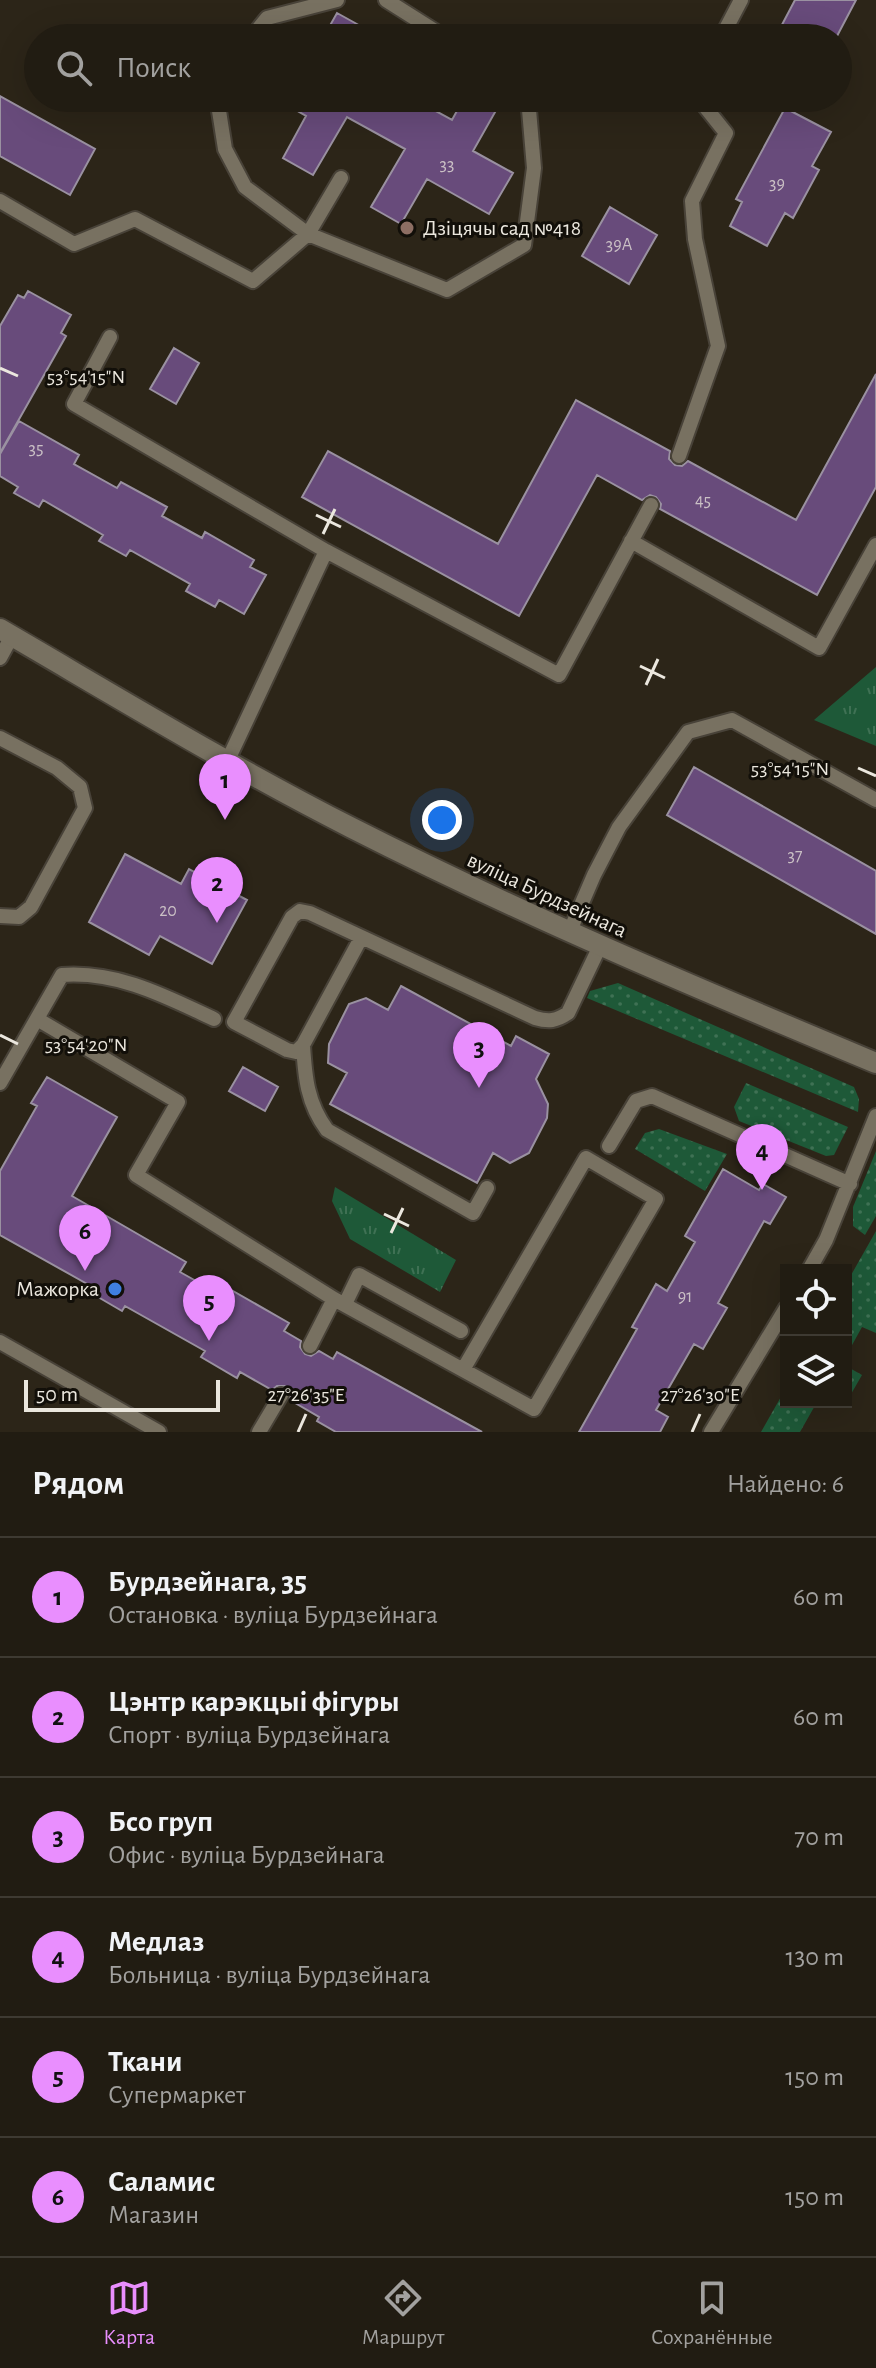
<!DOCTYPE html>
<html lang="ru">
<head>
<meta charset="utf-8">
<style>
	:root { --surface:#211c12; --page:#29251b; --text:#f1f3f6; --muted:#a2a19f; --line:#3e3a32; --accent:#e98efe }
	body { margin:0; font-family:"Alegreya Sans",sans-serif; background:var(--page); color:var(--text) }
	.controls { position:absolute; right:24px; bottom:24px; display:grid; overflow:hidden; border-radius:0px; box-shadow:0 8px 32px #0002 }
	.controls button { width:72px; height:72px; display:grid; place-items:center; padding:0; border:0; border-bottom:2px solid var(--line); background:var(--surface); color:var(--text); font:40px sans-serif }
	.scale { position:absolute; left:24px; bottom:20px; width:196px; box-sizing:border-box; padding-left:8px; border:4px solid #ebe7de; border-top:0; font-size:22px; line-height:28px; white-space:nowrap; color:#ebe7de; -webkit-text-stroke:6px #120f09; paint-order:stroke }
	.you { position:absolute; left:442px; top:820px; width:28px; height:28px; margin:-20px; border:6px solid #fff; border-radius:50%; background:#1a73e8; box-shadow:0 0 0 12px #1a73e833 }
	.badge { display:grid; place-items:center; width:52px; height:52px; border-radius:50%; background:var(--accent); color:#111; font-size:26px; font-weight:700 }
	.pin { position:absolute; translate:-50% -66px; filter:drop-shadow(0 2px 4px #0008) }
	.pin::after { content:''; position:absolute; top:42px; width:28px; height:24px; background:inherit; clip-path:polygon(0 0,100% 0,50% 100%) }
	.list { margin:0; padding:0; list-style:none }
	h2 { display:flex; justify-content:space-between; align-items:center; height:104px; margin:0; padding:0 32px; font-size:34px }
	h2 small { font-size:26px; font-weight:400; color:var(--muted) }
	.list li { display:grid; grid-template-columns:52px 1fr auto; gap:24px; align-items:center; box-sizing:border-box; height:120px; padding:0 32px; border-top:2px solid var(--line) }
	.list b { display:block; font-size:30px; white-space:nowrap }
	.list p { margin:0; font-size:26px; white-space:nowrap; color:var(--muted) }
	.list em { font-size:26px; font-style:normal; color:var(--muted) }
	.icon { flex:none; width:44px; height:44px; fill:none; stroke:currentColor; stroke-width:2; stroke-linecap:round; stroke-linejoin:round }
	.map { position:relative; flex:none; width:876px; height:1432px; overflow:hidden }
	.search { position:absolute; background:var(--surface); box-shadow:0 8px 32px #0002; left:24px; right:24px; top:24px; height:88px; display:flex; align-items:center; gap:20px; box-sizing:border-box; padding:0 28px; border-radius:44px; color:var(--muted); font-size:30px }
	.sheet { height:824px; background:var(--surface) }
	nav { display:flex; justify-content:space-around; align-items:center; box-sizing:border-box; height:112px; border-top:2px solid var(--line); background:var(--surface); font-size:22px; color:var(--muted) }
	nav a { display:grid; justify-items:center; gap:4px }
	nav .on { color:var(--accent) }
	.map>svg:first-child { display:block }
	.grass { fill:url(#grass-dots) }
	.park { fill:url(#park-tufts) }
	.building { fill:#684b7b; stroke:#9a91a1; stroke-width:2 }
	.lines { fill:none; stroke-linecap:round; stroke-linejoin:round }
	.service-casing { stroke:#484238; stroke-width:18 }
	.tertiary-casing { stroke:#484238; stroke-width:24 }
	.service { stroke:#787161; stroke-width:14 }
	.tertiary { stroke:#787161; stroke-width:20 }
	.ticks { fill:none; stroke:#ebe7de; stroke-width:3 }
	.education-dot { fill:#8d6e63; stroke:#120f09; stroke-width:3 }
	.shop-dot { fill:#3f7fe0; stroke:#120f09; stroke-width:3 }
	.labels { text-anchor:middle; dominant-baseline:central; stroke-width:6; stroke-linejoin:round; paint-order:stroke }
	.number-label { font-size:18px; fill:#cac0c5 }
	.poi-label { font-size:22px; fill:#ebe7de; stroke:#120f09; text-anchor:start }
	.street-label { font-size:22px; fill:#ebe7de; stroke:#120f09 }
	.ticks-label { font-size:20px; text-anchor:middle; fill:#ebe7de; stroke:#120f09; stroke-width:6; stroke-linejoin:round; paint-order:stroke }
</style>
</head>
<body>
<div class="map">
<svg width="876" height="1432" viewBox="0 0 876 1432">
	<defs>
		<pattern id="grass-dots" width="8" height="8" patternUnits="userSpaceOnUse" patternTransform="scale(2)"><rect width="8" height="8" fill="#1e5938"/><path d="M2 2h.1M6 6h.1" fill="none" stroke="#3f7154" stroke-width="1.8" stroke-linecap="round"/></pattern>
		<pattern id="park-tufts" width="24" height="20" patternUnits="userSpaceOnUse" patternTransform="scale(2)"><rect width="24" height="20" fill="#1e5938"/><path d="M3 7l-1-3M5 7V3M7 7l1-3M15 17l-1-3M17 17v-4M19 17l1-3" fill="none" stroke="#3f7154"/></pattern>
	</defs>
	<rect width="100%" height="100%" fill="#2c2518"/>
	<path class="grass" d="M618 983 854 1087 859 1099 858 1112 587 998 590 991Z
		M746 1083 848 1127 834 1155 826 1156 739 1121 734 1107Z
		M659 1129 727 1154 705 1191 635 1149 645 1133Z
		M876 1151V1216L865 1235 853 1226V1207Z
		M876 1231V1333L862 1327 846 1356V1284Z
		M846 1366 862 1375 847 1401 846 1400Z
		M786 1388V1402H817L800 1432H761Z"/>
	<path class="park" d="M876 667V746L814 720Z
		M335 1187 456 1260 440 1292 350 1239 332 1201Z"/>
	<path class="building" d="M795 0H856L836 38H775Z
		M337 13 382 38H323Z
		M0 96 95 149 70 195 0 156Z
		M275 98H412L452 120 464 98H503L473 151 513 173 489 214 427 179 401 224 371 207 405 149 347 117 313 175 283 158 306 116Z
		M785 108 831 132 812 166 819 170 793 218 785 213 767 246 730 226 742 202 736 199Z
		M610 207 657 235 629 284 582 256Z
		M28 291 71 315 61 333 66 336 0 453V326L18 295 24 298Z
		M174 348 199 363 176 404 150 389Z
		M876 374V487L817 595 660 509 661 504 656 497 650 495 642 500 597 475 519 616 302 497 328 451 498 544 576 400 670 451 669 459 675 465 682 466 688 461 796 520Z
		M19 421 79 455 74 464 117 488 121 482 167 507 162 516 202 538 205 532 254 560 250 567 266 575 244 614 219 600 215 607 186 591 190 584 130 550 126 556 99 541 103 535 43 500 39 507 14 493 18 487 0 476V454Z
		M694 767 876 871V934L667 815Z
		M125 854 181 884 189 869 247 900 212 964 160 936 149 955 89 922Z
		M401 986 511 1046 516 1036 549 1054 536 1079 548 1104 547 1118 529 1153 510 1163 493 1153 477 1183 330 1104 347 1073 328 1063 329 1044 349 1004 366 998 388 1010Z
		M243 1067 278 1087 265 1111 229 1091Z
		M47 1077 117 1117 72 1196 186 1262 180 1272 214 1291 219 1283 289 1323 284 1331 301 1341 300 1347 305 1354 311 1356 319 1351 333 1359 337 1352 482 1432H336L317 1421 319 1417 290 1400V1391L285 1386H277L272 1390 240 1372 237 1378 201 1357 205 1351 125 1306 122 1311 86 1290 89 1285 0 1235V1171L37 1106 31 1103Z
		M723 1169 759 1190 763 1184 786 1197 770 1224 764 1221 718 1303 727 1308 703 1349 694 1344 656 1410 668 1417 660 1432H579L637 1329 632 1327 656 1284 667 1291 695 1242 685 1236Z"/>
	<g class="lines">
		<g class="service-casing">
			<path id="service" d="M386 0 446 38
				M251 38 267 18 337 0
				M721 38 741 0
				M217 98 225 149 245 187 308 234 447 290 524 245 534 168 528 98
				M0 201 74 244 135 219 253 281 308 234 341 178
				M110 337 74 404 326 551 559 675 651 505
				M679 456 718 346 695 239 692 201 726 133 698 98
				M631 541 819 648 876 545
				M0 658 12 636
				M0 738 57 768 80 787 85 808 31 907 19 917 0 916
				M227 762 326 551
				M569 933 594 875 619 827 688 732 732 720 876 800
				M361 938 303 1045 296 1052 287 1050 234 1022 292 917 300 911 310 913 535 1018C549 1022 556 1021 568 1013L600 946
				M37 1019 178 1102 136 1175 334 1299 534 1409 656 1199 586 1158 464 1368
				M303 1045C305 1077 307 1103 327 1130L473 1213 487 1188
				M0 1083 62 975C118 971 165 996 214 1019
				M609 1146 636 1101 652 1096 850 1184
				M809 1270 826 1240 876 1116
				M345 1304 359 1275 461 1331
				M0 1342 159 1432
				M310 1346 334 1299
				M259 1432 281 1395
				M711 1432 786 1308"/>
		</g>
		<g class="tertiary-casing">
			<path id="tertiary" d="M0 629C117 697 232 767 352 828 523 915 699 989 876 1063"/>
		</g>
		<use href="#service" class="service"/>
		<use href="#tertiary" class="tertiary"/>
	</g>
	<path class="ticks" d="M0 368 18 376M316 515 341 527M323 534 335 509M640 666 665 678M646 685 658 659M858 768 876 776M0 1035 18 1044M384 1214 409 1226M391 1233 403 1208M298 1432 306 1414M692 1432 700 1414"/>
	<circle class="education-dot" cx="407" cy="228" r="8"/>
	<circle class="shop-dot" cx="115" cy="1289" r="8"/>
	<g class="labels">
		<g class="number-label">
			<text x="447" y="165">33</text>
			<text x="777" y="184">39</text>
			<text x="619" y="245">39А</text>
			<text x="36" y="449">35</text>
			<text x="703" y="501">45</text>
			<text x="795" y="856">37</text>
			<text x="168" y="911">20</text>
			<text x="685" y="1297">91</text>
		</g>
		<g class="poi-label">
			<text x="423" y="228">Дзіцячы сад №418</text>
			<text x="99" y="1289" text-anchor="end">Мажорка</text>
		</g>
		<g class="street-label">
			<text transform="translate(547 895) rotate(25)">вуліца Бурдзейнага</text>
		</g>
	</g>
	<g class="ticks-label">
		<text x="86" y="383">53°54'15"N</text>
		<text x="790" y="775">53°54'15"N</text>
		<text x="86" y="1051">53°54'20"N</text>
		<text x="306" y="1401">27°26'35"E</text>
		<text x="700" y="1401">27°26'30"E</text>
	</g>
</svg>
<div class="controls">
<button><svg class="icon" aria-label="locate" viewBox="0 0 24 24"><circle cx="12" cy="12" r="6"/><path d="M12 2v4M12 18v4M2 12h4M18 12h4"/></svg></button>
<button><svg class="icon" aria-label="layers" viewBox="0 0 24 24"><path d="M12 4l9 5-9 5-9-5zM3 14l9 5 9-5"/></svg></button>
</div>
<div class="scale">50 m</div>
<div class="you"></div>
<div class="pin badge" style="left:225px;top:820px">1</div>
<div class="pin badge" style="left:217px;top:923px">2</div>
<div class="pin badge" style="left:479px;top:1088px">3</div>
<div class="pin badge" style="left:762px;top:1190px">4</div>
<div class="pin badge" style="left:209px;top:1341px">5</div>
<div class="pin badge" style="left:85px;top:1271px">6</div>
<div class="search"><svg class="icon" aria-label="search" viewBox="0 0 24 24"><circle cx="10" cy="10" r="6"/><path d="M15 15l6 6"/></svg>Поиск</div>
</div>
<section class="sheet">
<h2>Рядом<small>Найдено: 6</small></h2>
<ul class="list">
<li><span class="badge">1</span><div><b>Бурдзейнага, 35</b><p>Остановка · вуліца Бурдзейнага</p></div><em>60 m</em></li>
<li><span class="badge">2</span><div><b>Цэнтр карэкцыі фігуры</b><p>Спорт · вуліца Бурдзейнага</p></div><em>60 m</em></li>
<li><span class="badge">3</span><div><b>Бсо груп</b><p>Офис · вуліца Бурдзейнага</p></div><em>70 m</em></li>
<li><span class="badge">4</span><div><b>Медлаз</b><p>Больница · вуліца Бурдзейнага</p></div><em>130 m</em></li>
<li><span class="badge">5</span><div><b>Ткани</b><p>Супермаркет</p></div><em>150 m</em></li>
<li><span class="badge">6</span><div><b>Саламис</b><p>Магазин</p></div><em>150 m</em></li>
</ul>
</section>
<nav>
<a class="on"><svg class="icon" aria-label="map" viewBox="0 0 24 24"><path d="M3 6l6-2 6 2 6-2v14l-6 2-6-2-6 2zM9 4v14M15 6v14"/></svg>Карта</a>
<a><svg class="icon" aria-label="directions" viewBox="0 0 24 24"><path d="M12 3l9 9-9 9-9-9zM9 14v-3h6M13 9l2 2-2 2"/></svg>Маршрут</a>
<a><svg class="icon" aria-label="saved" viewBox="0 0 24 24"><path d="M7 4h10v16l-5-4-5 4z"/></svg>Сохранённые</a>
</nav>
</body>
</html>
